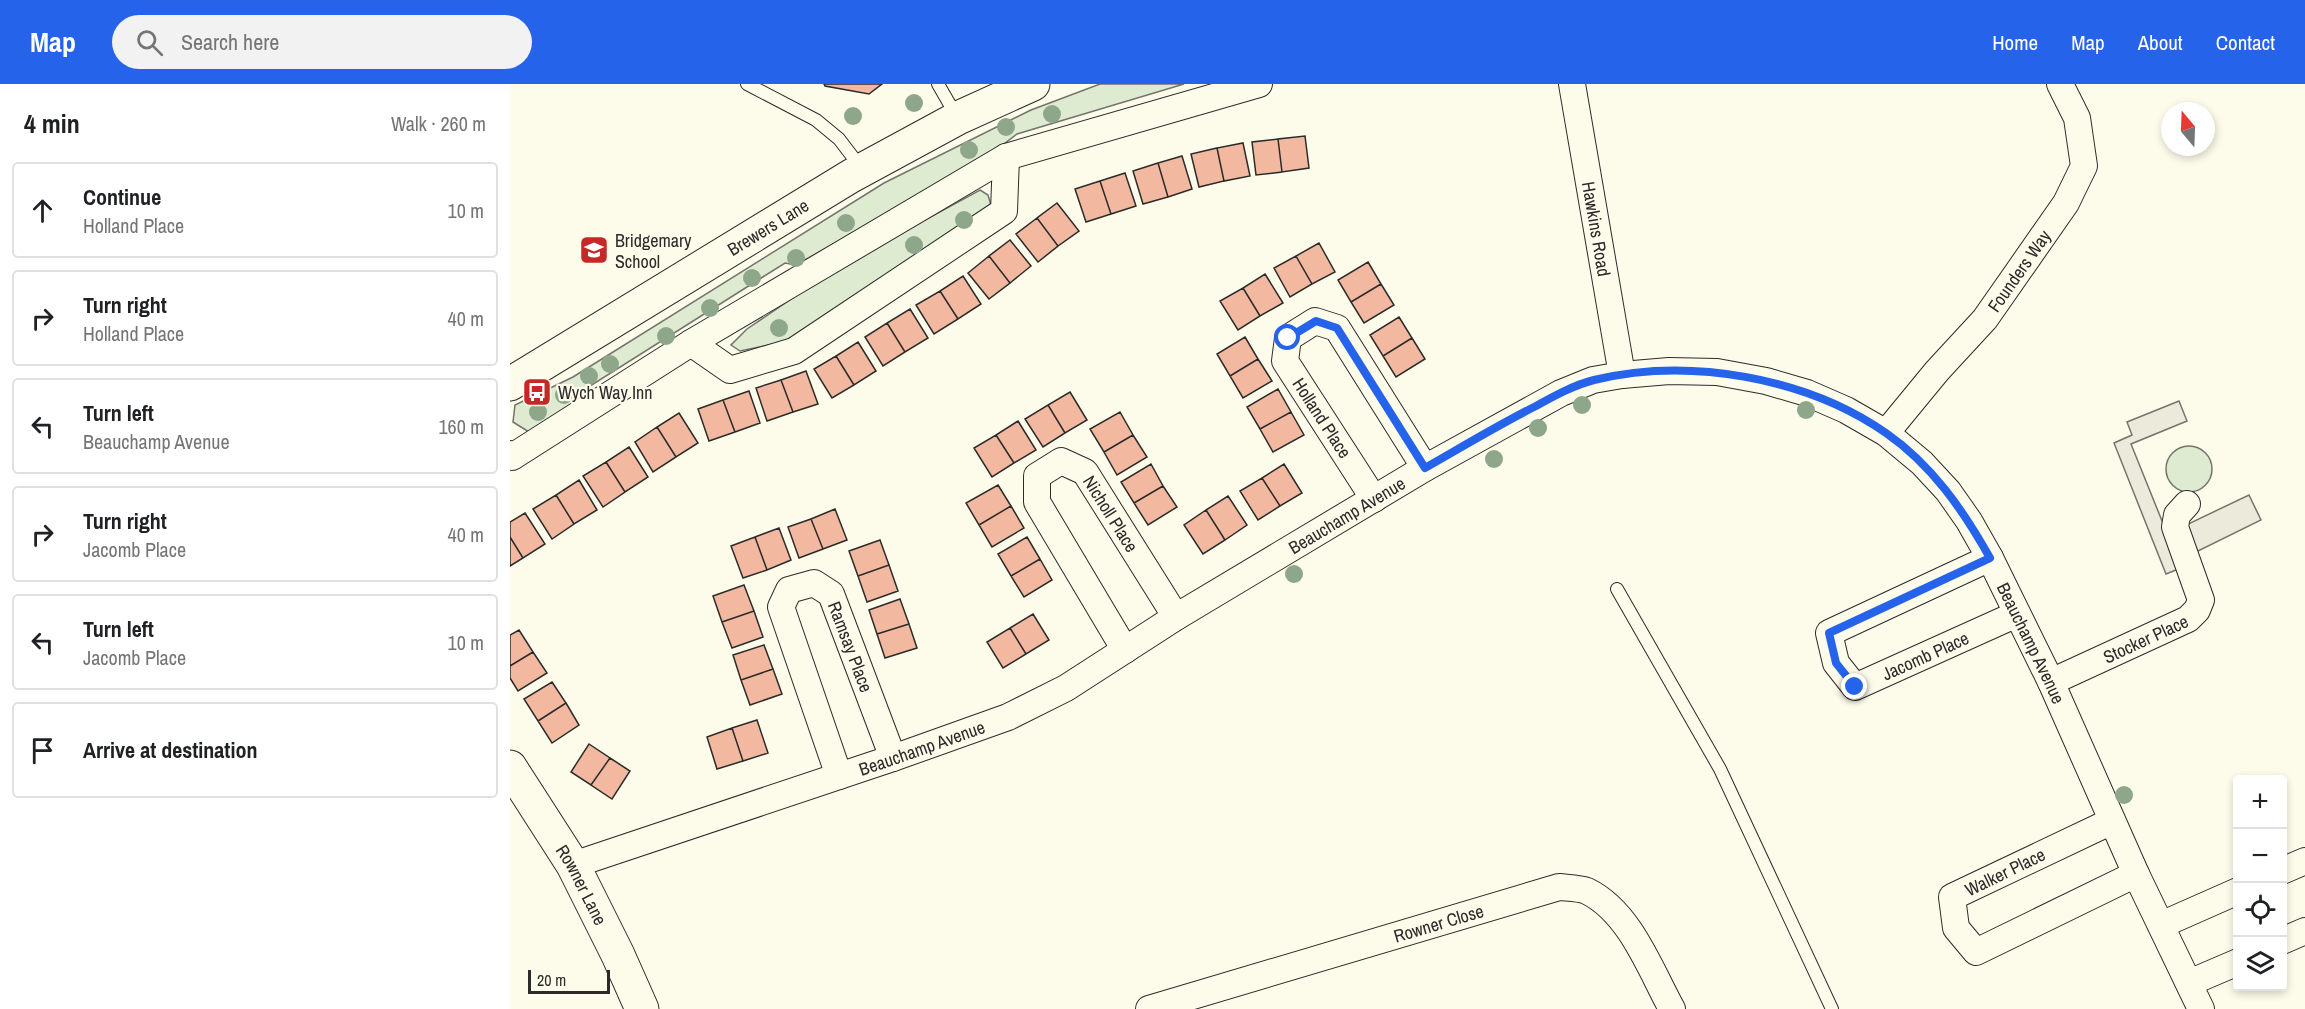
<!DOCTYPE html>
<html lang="en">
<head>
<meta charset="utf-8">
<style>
	:root { --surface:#fff; --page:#f2f2f2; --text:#202124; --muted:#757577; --line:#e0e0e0; --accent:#2563eb }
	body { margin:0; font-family:"Archivo Narrow",sans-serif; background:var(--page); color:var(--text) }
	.controls { position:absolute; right:18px; bottom:18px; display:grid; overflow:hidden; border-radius:6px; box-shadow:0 3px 9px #0003 }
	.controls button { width:54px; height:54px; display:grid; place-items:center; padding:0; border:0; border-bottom:2px solid var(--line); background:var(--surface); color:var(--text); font:30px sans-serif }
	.compass { position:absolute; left:1651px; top:18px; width:54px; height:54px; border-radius:50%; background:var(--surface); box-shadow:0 3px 9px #0003; rotate:341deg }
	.scale { position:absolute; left:18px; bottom:15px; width:82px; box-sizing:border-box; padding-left:6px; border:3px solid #2b2b2b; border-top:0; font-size:16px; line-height:21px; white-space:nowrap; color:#2b2b2b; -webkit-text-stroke:4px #fdfbea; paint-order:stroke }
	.stop { position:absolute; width:18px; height:18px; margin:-14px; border:4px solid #2563eb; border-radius:50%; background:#fff }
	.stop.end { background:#2563eb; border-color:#fff; box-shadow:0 2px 6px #0008 }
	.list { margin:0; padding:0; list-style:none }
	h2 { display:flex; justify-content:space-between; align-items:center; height:78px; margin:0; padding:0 24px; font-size:26px }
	h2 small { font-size:20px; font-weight:400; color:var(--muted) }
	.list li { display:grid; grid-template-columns:39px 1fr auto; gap:18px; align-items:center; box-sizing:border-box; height:96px; margin:0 12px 12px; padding:0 12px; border:2px solid var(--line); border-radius:6px }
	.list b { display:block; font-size:22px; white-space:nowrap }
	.list p { margin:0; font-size:20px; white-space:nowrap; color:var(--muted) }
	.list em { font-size:20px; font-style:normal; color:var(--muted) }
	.icon { flex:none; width:33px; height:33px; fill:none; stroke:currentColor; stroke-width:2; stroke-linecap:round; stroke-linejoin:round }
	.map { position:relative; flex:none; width:1795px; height:925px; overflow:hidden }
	header { display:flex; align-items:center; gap:36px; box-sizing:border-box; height:84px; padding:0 30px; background:var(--accent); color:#fff }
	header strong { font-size:28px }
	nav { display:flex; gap:33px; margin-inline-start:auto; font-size:21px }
	.search { width:420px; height:54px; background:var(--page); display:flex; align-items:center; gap:15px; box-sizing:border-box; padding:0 21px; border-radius:33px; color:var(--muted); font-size:22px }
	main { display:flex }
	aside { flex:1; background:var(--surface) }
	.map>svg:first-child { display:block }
	.green { fill:#deebd1; stroke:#74746e; stroke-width:1.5 }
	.parking { fill:#eceadb; stroke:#74746e; stroke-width:1.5 }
	.building { fill:#f2b8a0; stroke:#2b2b2b; stroke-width:1.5 }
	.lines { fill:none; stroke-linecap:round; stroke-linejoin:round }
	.lane-casing { stroke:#2b2b2b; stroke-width:14 }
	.street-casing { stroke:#2b2b2b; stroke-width:28 }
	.secondary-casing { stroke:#2b2b2b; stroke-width:35 }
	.lane { stroke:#fdfbea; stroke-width:12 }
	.street { stroke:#fdfbea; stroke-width:26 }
	.secondary { stroke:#fdfbea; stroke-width:33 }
	.tree { fill:#8ea78a }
	.route { stroke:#2563eb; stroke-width:8 }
	.labels { text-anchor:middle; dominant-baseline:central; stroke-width:4.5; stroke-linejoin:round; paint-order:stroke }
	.street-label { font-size:18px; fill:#2b2b2b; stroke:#fdfbea }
	.poi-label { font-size:18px; fill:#2b2b2b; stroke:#fdfbea; text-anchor:start }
</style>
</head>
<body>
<header>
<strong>Map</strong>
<div class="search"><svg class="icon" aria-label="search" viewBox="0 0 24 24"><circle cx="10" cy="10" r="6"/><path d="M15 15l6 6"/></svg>Search here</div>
<nav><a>Home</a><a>Map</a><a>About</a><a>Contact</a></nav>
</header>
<main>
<aside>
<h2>4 min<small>Walk · 260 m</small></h2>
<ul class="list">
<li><svg class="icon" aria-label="ahead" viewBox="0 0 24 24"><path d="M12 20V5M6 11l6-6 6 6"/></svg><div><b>Continue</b><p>Holland Place</p></div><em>10 m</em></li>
<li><svg class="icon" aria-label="right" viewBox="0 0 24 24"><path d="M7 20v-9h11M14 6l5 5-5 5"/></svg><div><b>Turn right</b><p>Holland Place</p></div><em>40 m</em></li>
<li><svg class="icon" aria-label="left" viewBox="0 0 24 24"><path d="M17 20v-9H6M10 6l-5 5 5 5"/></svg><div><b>Turn left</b><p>Beauchamp Avenue</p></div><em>160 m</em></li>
<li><svg class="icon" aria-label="right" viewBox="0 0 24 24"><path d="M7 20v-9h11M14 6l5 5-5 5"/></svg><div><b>Turn right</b><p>Jacomb Place</p></div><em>40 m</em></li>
<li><svg class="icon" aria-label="left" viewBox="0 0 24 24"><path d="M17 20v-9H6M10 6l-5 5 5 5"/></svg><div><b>Turn left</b><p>Jacomb Place</p></div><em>10 m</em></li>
<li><svg class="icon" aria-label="arrive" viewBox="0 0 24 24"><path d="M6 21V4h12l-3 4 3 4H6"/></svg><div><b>Arrive at destination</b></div></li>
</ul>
</aside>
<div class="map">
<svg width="1795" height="925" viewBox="0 0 1795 925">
	<rect width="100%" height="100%" fill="#fdfbea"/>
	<path class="green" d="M590 0H674L507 50 473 76 286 181 275 179 80 302 77 312 19 348 3 338 5 321 63 293 374 99 521 26Z
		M470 106 478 111 483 128 287 255 230 267 221 261 237 245 327 184Z
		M1656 385a23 23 0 1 1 46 0a23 23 0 1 1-46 0Z"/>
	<path class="parking" d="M1669 317 1677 337 1621 360 1671 484 1656 490 1604 359 1622 351 1617 338Z
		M1739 411 1751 436 1686 468 1674 442Z"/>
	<path class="building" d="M314 0H372L359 10 315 2Z
		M795 52 799 84 772 88 768 55Z
		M768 55 772 88 746 91 742 58Z
		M733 59 740 92 714 97 707 64Z
		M707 64 714 97 689 103 681 70Z
		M672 72 682 105 658 113 648 79Z
		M648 79 658 113 633 120 623 87Z
		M615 89 626 122 601 130 590 97Z
		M590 97 601 130 576 138 565 105Z
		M547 119 569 147 548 162 527 134Z
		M527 134 548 162 528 178 506 150Z
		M500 156 521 182 500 199 479 172Z
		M809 159 825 188 802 200 786 172Z
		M479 172 500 199 479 215 458 189Z
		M786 172 802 200 780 213 764 184Z
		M858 178 871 200 841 218 828 196Z
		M755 190 773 219 750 232 733 204Z
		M453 192 471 220 448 235 430 207Z
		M871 200 884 221 854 239 841 218Z
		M733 204 750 232 728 246 710 217Z
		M430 207 448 235 424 250 406 221Z
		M400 225 418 254 395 268 377 239Z
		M889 233 902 254 873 272 860 251Z
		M377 239 395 268 373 282 355 253Z
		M735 253 748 275 720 292 707 270Z
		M902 254 915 275 886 293 873 272Z
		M348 258 366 287 344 301 326 272Z
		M326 272 344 301 322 314 304 285Z
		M748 275 762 297 733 314 720 292Z
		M296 287 308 320 283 328 271 296Z
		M271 296 283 328 257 337 246 304Z
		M768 305 781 328 750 345 737 323Z
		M239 307 250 339 225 348 213 316Z
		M560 308 577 336 555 349 538 321Z
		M213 316 225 348 199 357 188 325Z
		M538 321 555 349 533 363 515 335Z
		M610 328 623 351 594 368 580 345Z
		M781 328 794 351 763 368 750 345Z
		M169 329 188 359 166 373 147 343Z
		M508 337 526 366 504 379 486 351Z
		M147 343 166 373 143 388 125 358Z
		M486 351 504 379 482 393 464 364Z
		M623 351 637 373 607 391 594 368Z
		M119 363 138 393 115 408 96 378Z
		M96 378 115 408 93 423 73 392Z
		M641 380 653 402 624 419 611 398Z
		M774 380 792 409 770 422 752 394Z
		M752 394 770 422 748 436 730 407Z
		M69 396 87 426 64 440 46 411Z
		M488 401 501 422 469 441 456 419Z
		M653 402 667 423 638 441 624 419Z
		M46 411 64 440 42 455 23 425Z
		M718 412 737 441 715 456 696 426Z
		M501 422 514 444 482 463 469 441Z
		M325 425 337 456 313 465 301 435Z
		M696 426 715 456 693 470 674 441Z
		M15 429 35 460 13 474 0 453V438Z
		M301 435 313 465 289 474 278 443Z
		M269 444 281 476 257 486 245 453Z
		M0 453 13 474 0 482Z
		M245 453 257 486 233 494 221 462Z
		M517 453 530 475 501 492 488 470Z
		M370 456 379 481 348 492 339 467Z
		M530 475 542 496 514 513 501 492Z
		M379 481 388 507 357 518 348 492Z
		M234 501 244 527 212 538 203 512Z
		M390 515 399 540 367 550 359 526Z
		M244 527 253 553 222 564 212 538Z
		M523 530 539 556 516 570 500 544Z
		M399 540 407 564 375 574 367 550Z
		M500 544 516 570 493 584 477 558Z
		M9 546 23 568 0 582V551Z
		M254 561 263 585 231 596 223 571Z
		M23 568 37 589 8 607 0 594V582Z
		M263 585 272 610 240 621 231 596Z
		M42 598 56 619 28 637 14 615Z
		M56 619 69 641 42 659 28 637Z
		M247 636 258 669 233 677 222 644Z
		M222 644 233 677 207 685 197 653Z
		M79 660 100 674 81 701 61 688Z
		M100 674 120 687 102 715 81 701Z"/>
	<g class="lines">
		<g class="lane-casing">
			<path id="lane" d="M237 0 306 36 329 55 352 85
				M428 0 447 33
				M1107 505 1210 685 1322 925"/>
		</g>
		<g class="street-casing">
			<g id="street">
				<path id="s1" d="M1062 0 1112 291"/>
				<path d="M181 259 220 286 284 267 494 127 496 73"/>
				<path id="s2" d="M1376 349 1427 287 1475 235 1556 119 1574 82 1567 34 1550 0"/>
				<path d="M0 370 2 373 181 259 496 73 749 0"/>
				<path d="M864 415 775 277 778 254 805 237 827 244 915 384"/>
				<path id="s3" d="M1480 474 1319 549 1326 579 1345 603 1507 530"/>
				<path id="s4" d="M615 566 527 418V392L551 377 575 388 666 533"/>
				<path id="s5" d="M1541 598 1678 535 1687 526 1691 516 1665 443 1667 431 1677 420"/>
				<path id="s6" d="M329 692 271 523 279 506 304 499 321 510 383 674"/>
				<path d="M1602 737 1442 813 1446 844 1466 868 1626 790"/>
				<path id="s7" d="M63 781 383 674 498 633 556 604 666 533 915 384 1051 309 1083 296 1112 291 1159 287 1207 288 1256 297 1297 309 1336 326 1376 349 1412 379 1438 407 1459 437 1480 474 1541 598 1626 790 1691 925"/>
				<path d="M1772 787 1795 777"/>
				<path d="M1651 841 1728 807"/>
				<path d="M1772 857 1795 847"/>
				<path d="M1679 899 1728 878"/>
				<path id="s8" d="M639 925 1049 803C1058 804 1069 804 1077 807 1120 828 1140 885 1162 925"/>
			</g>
		</g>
		<g class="secondary-casing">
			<g id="secondary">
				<path id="s9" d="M0 300 341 92 448 34 523 0"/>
				<path id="s10" d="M0 683 63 781 108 871 132 925"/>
			</g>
		</g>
		<use href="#lane" class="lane"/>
		<use href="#street" class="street"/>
		<use href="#secondary" class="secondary"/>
	</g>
	<g class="tree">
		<circle cx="404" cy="19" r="9"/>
		<circle cx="542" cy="30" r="9"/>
		<circle cx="343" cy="32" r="9"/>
		<circle cx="496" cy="43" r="9"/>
		<circle cx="459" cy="66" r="9"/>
		<circle cx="454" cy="136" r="9"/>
		<circle cx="336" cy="139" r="9"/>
		<circle cx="404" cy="161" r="9"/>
		<circle cx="286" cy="174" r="9"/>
		<circle cx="242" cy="194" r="9"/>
		<circle cx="200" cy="224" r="9"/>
		<circle cx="269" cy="244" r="9"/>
		<circle cx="156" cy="252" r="9"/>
		<circle cx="100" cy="280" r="9"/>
		<circle cx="79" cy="292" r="9"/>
		<circle cx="54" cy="311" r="9"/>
		<circle cx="1072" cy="321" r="9"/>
		<circle cx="1296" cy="326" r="9"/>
		<circle cx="28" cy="328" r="9"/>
		<circle cx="1028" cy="344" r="9"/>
		<circle cx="984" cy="375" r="9"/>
		<circle cx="784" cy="490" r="9"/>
		<circle cx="1614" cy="711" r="9"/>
	</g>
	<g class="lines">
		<path class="route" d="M778 254 806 237 827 244 915 384C952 363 988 341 1026 322 1044 312 1064 301 1084 296 1178 273 1296 293 1376 349 1422 381 1453 426 1480 474L1319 549 1326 579 1345 603"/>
	</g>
	<defs>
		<g id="school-square" transform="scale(1.5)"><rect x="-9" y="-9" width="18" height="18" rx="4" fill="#c62828" stroke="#fdfbea"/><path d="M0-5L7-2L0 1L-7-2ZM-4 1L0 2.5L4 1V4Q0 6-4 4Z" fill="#fff"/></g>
		<g id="bus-square" transform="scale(1.5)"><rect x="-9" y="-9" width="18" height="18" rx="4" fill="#c62828" stroke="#fdfbea"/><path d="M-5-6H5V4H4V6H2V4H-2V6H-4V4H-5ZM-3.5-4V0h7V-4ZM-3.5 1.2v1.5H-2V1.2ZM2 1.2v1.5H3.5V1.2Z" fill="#fff"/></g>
	</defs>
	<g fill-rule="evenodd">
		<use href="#school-square" x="84" y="166"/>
		<use href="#bus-square" x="27" y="308"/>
	</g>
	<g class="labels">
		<g class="street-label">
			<text stroke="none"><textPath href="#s9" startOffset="302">Brewers Lane</textPath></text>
			<text stroke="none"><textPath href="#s1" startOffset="147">Hawkins Road</textPath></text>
			<text stroke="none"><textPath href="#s2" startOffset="210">Founders Way</textPath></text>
			<text transform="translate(812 334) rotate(57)">Holland Place</text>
			<text stroke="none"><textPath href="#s4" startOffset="302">Nicholl Place</textPath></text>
			<text stroke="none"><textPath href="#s7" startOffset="854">Beauchamp Avenue</textPath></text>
			<text stroke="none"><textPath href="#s5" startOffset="104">Stocker Place</textPath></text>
			<text stroke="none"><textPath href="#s7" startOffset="1700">Beauchamp Avenue</textPath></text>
			<text stroke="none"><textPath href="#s6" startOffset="300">Ramsay Place</textPath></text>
			<text stroke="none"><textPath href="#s3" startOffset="316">Jacomb Place</textPath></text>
			<text stroke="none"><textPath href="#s7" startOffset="368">Beauchamp Avenue</textPath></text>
			<text transform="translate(1495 788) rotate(-26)">Walker Place</text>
			<text stroke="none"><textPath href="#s10" startOffset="138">Rowner Lane</textPath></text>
			<text stroke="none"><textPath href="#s8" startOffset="302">Rowner Close</textPath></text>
		</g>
		<g class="poi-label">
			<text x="105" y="156">Bridgemary<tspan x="105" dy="21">School</tspan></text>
			<text x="48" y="308">Wych Way Inn</text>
		</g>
	</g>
</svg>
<div class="controls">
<button>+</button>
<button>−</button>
<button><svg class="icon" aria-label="locate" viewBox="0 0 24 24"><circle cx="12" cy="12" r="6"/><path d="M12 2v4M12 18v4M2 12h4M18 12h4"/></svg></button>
<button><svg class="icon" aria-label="layers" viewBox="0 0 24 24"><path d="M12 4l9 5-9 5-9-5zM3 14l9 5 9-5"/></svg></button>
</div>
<svg class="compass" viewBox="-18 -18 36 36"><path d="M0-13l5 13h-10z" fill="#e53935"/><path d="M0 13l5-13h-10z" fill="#757577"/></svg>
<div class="scale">20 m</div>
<div class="stop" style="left:778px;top:254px"></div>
<div class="stop end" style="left:1345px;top:603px"></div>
</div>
</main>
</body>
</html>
